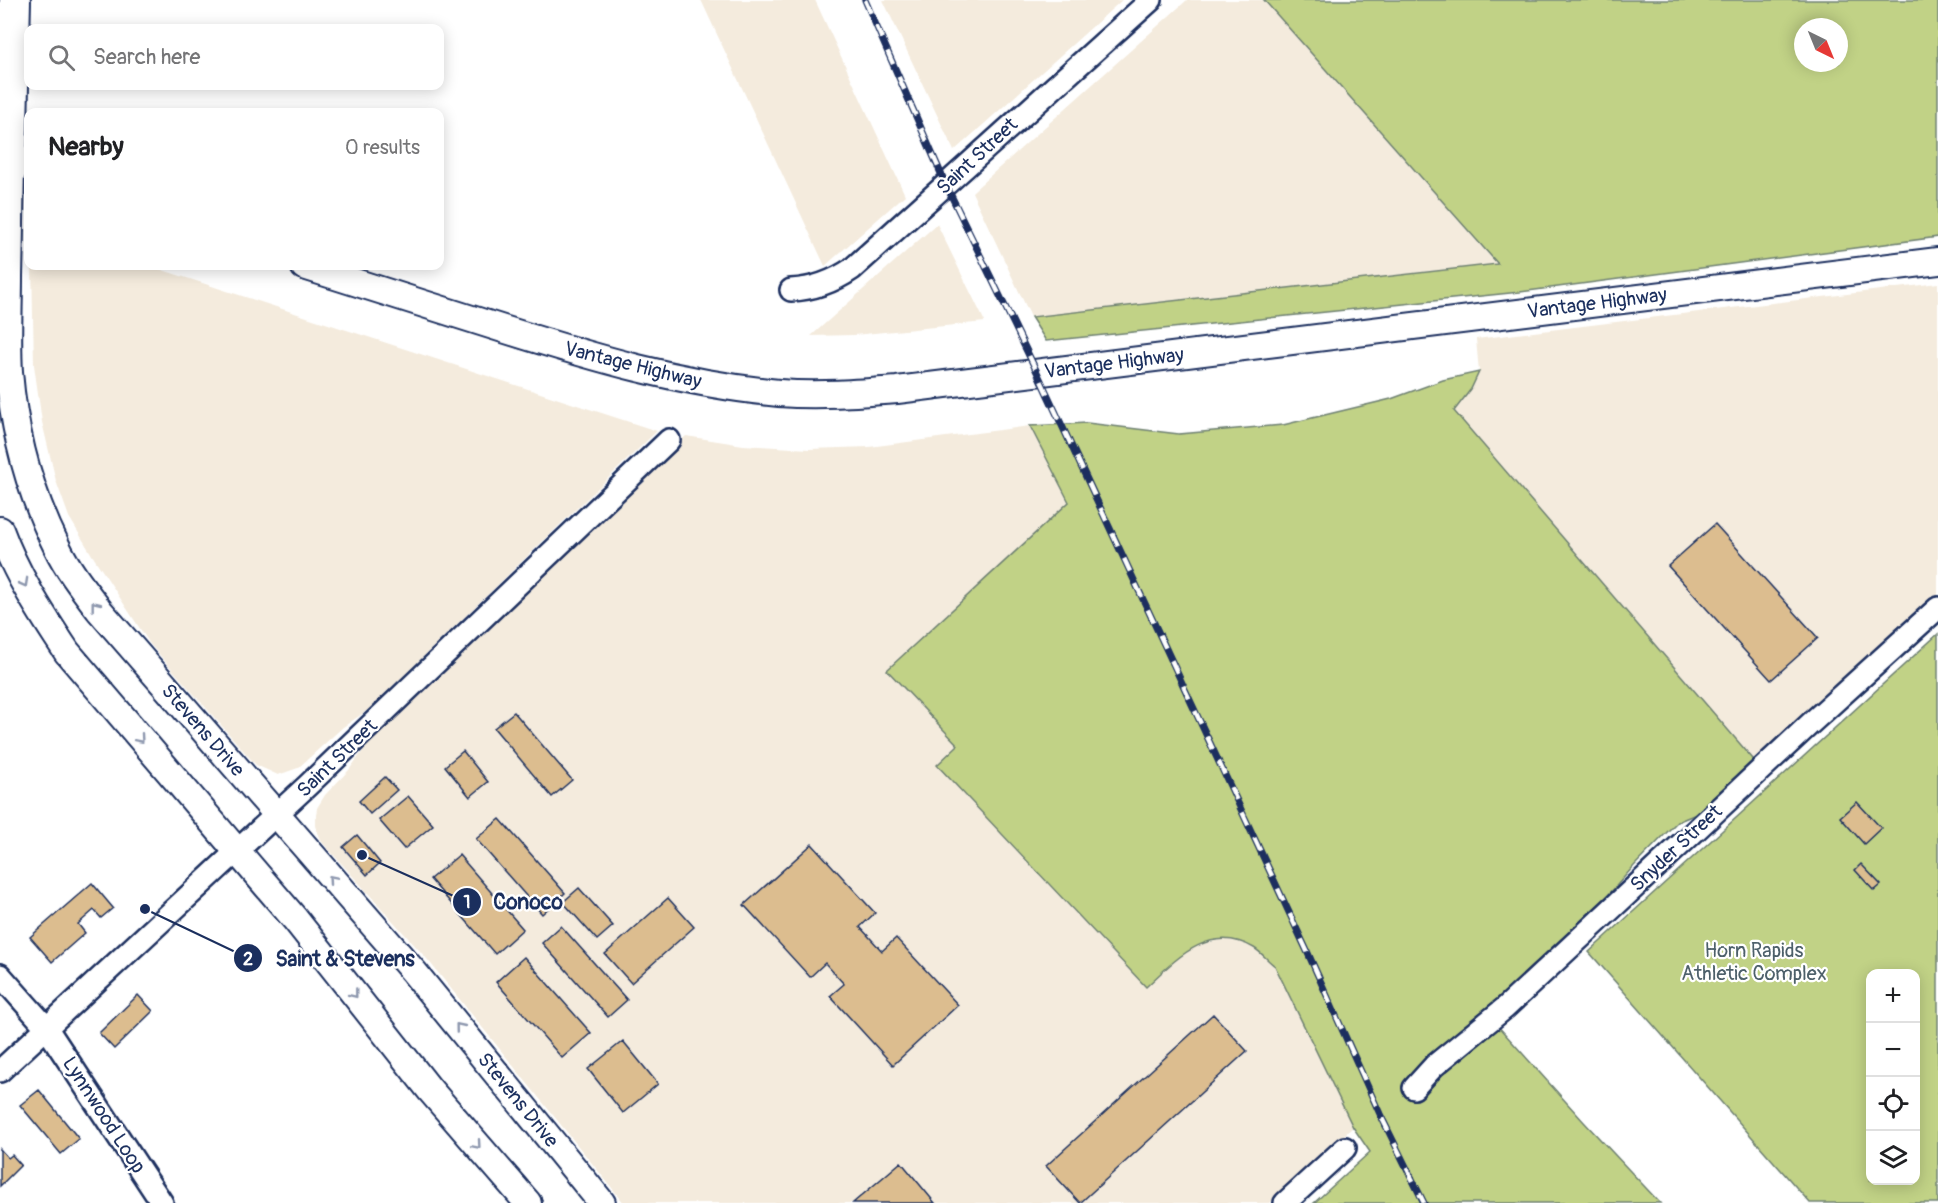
<!DOCTYPE html>
<html lang="en">
<head>
<meta charset="utf-8">
<style>
	:root { --surface:#fff; --page:#f6f6f6; --text:#202124; --muted:#757577; --line:#e0e0e0 }
	body { margin:0; font-family:Pangolin,sans-serif; background:var(--page); color:var(--text) }
	.controls { position:absolute; right:18px; bottom:18px; display:grid; overflow:hidden; border-radius:12px; box-shadow:0 3px 15px #0003 }
	.controls button { width:54px; height:54px; display:grid; place-items:center; padding:0; border:0; border-bottom:2px solid var(--line); background:var(--surface); color:var(--text); font:30px sans-serif }
	.compass { position:absolute; left:1794px; top:18px; width:54px; height:54px; border-radius:50%; background:var(--surface); box-shadow:0 3px 15px #0003; rotate:137deg }
	.list { margin:0; padding:0; list-style:none }
	h2 { display:flex; justify-content:space-between; align-items:center; height:78px; margin:0; padding:0 24px; font-size:26px }
	h2 small { font-size:20px; font-weight:400; color:var(--muted) }
	.icon { flex:none; width:33px; height:33px; fill:none; stroke:currentColor; stroke-width:2; stroke-linecap:round; stroke-linejoin:round }
	.map { position:relative; flex:none; width:1938px; height:1203px; overflow:hidden }
	.search { position:absolute; background:var(--surface); box-shadow:0 3px 15px #0003; left:24px; top:24px; width:420px; height:66px; display:flex; align-items:center; gap:15px; box-sizing:border-box; padding:0 21px; border-radius:12px; color:var(--muted); font-size:22px }
	.panel { position:absolute; background:var(--surface); box-shadow:0 3px 15px #0003; left:24px; top:108px; width:420px; height:162px; border-radius:12px }
	.map>svg:first-child { display:block }
	.built { fill:#f4ebdd }
	.green { fill:#c1d286; stroke:#6e8072; stroke-width:1.5; fill-rule:evenodd }
	.building { fill:#dcbd8f; stroke:#1b2f5e; stroke-width:1.5 }
	.lines { fill:none; stroke-linecap:round; stroke-linejoin:round }
	.minor-casing { stroke:#1b2f5e; stroke-width:26 }
	.major-casing { stroke:#1b2f5e; stroke-width:30 }
	.highway-casing { stroke:#1b2f5e; stroke-width:34 }
	.minor { stroke:#fff; stroke-width:21 }
	.major { stroke:#fff; stroke-width:26 }
	.highway { stroke:#fff; stroke-width:30 }
	.rail-casing { stroke:#1b2f5e; stroke-width:7 }
	.rail { stroke:#fff; stroke-width:4.5; stroke-dasharray:14; stroke-linecap:butt }
	.oneway { stroke:#8d97ae }
	.labels { text-anchor:middle; dominant-baseline:central; stroke-width:4.5; stroke-linejoin:round; paint-order:stroke }
	.street-label { font-size:20px; fill:#1b2f5e; stroke:#fff }
	.park-label { font-size:20px; fill:#4d606a; stroke:#fff }
	.leader { fill:none; stroke:#1b2f5e; stroke-width:2 }
	.callout-dot { fill:#1b2f5e; stroke:#fff; stroke-width:2 }
	.mark-label { font-size:18px; text-anchor:middle; font-weight:bold; fill:#fff }
	.callout-label { font-size:21px; text-anchor:middle; font-weight:bold; fill:#1b2f5e; stroke:#fff; stroke-width:4.5; stroke-linejoin:round; paint-order:stroke }
</style>
</head>
<body>
<div class="map">
<svg width="1938" height="1203" viewBox="0 0 1938 1203">
	<rect width="100%" height="100%" fill="#fff"/>
	<filter id="ink" filterUnits="userSpaceOnUse"><feTurbulence type="fractalNoise" baseFrequency=".0167" numOctaves="2"/><feDisplacementMap in="SourceGraphic" scale="12" xChannelSelector="R" yChannelSelector="G"/><feConvolveMatrix kernelMatrix="1 2 1 2 8 2 1 2 1" color-interpolation-filters="sRGB"/></filter>
	<g filter="url(#ink)">
		<path class="built" d="M701 0H815L905 195 825 266Z
			M883 0H1122L954 151Z
			M1187 0H1264L1498 265 1031 317 972 192Z
			M937 224 985 322 854 335 811 336Z
			M32 266H150L657 431 368 710 343 727 298 768 278 775 256 765 150 644 92 555 69 517 56 481 42 422 34 365Z
			M1938 283V600L1759 766 1454 411 1471 389 1479 372 1476 339Z
			M1030 426 1069 502 887 670 958 745 937 765 1146 987 1182 953 1204 943 1230 938 1255 948 1275 966 1353 1127 1270 1203H624L427 959 322 842 315 826 317 808 325 795 349 770 378 730 686 436 743 445 809 449 869 447Z"/>
		<path class="green" d="M1264 0H1938V237L1520 292 1046 341 1031 317 1498 264ZM1803 27H1839V63H1803Z
			M1479 372 1471 389 1454 411 1759 766 1725 802 1677 822 1634 866 1578 929 1505 992 1487 1014 1584 1122 1660 1203H1314L1370 1152 1353 1127 1275 966C1268 961 1261 952 1254 948 1210 922 1176 959 1146 987L937 765 958 745 887 670 1069 502 1030 426 1087 423 1179 434 1283 425 1391 399 1443 380Z
			M1938 634V1203H1810L1589 952ZM1870 974H1916V1180H1870Z"/>
		<path class="building" d="M1715 524 1818 638 1771 680 1668 566Z
			M514 712 572 780 552 797 494 728Z
			M463 751 488 782 470 797 445 766Z
			M385 777 397 790 370 814 359 801Z
			M408 796 433 825 404 849 379 820Z
			M1857 802 1881 828 1864 844 1840 817Z
			M500 819 565 893 542 914 476 839Z
			M357 835 380 863 367 875 343 847Z
			M812 844 875 913 860 927 882 951 896 938 958 1005 893 1065 830 996 844 984 825 963 810 977 744 905Z
			M459 855 523 929 495 954 430 879Z
			M1861 864 1881 885 1874 891 1855 870Z
			M92 883 113 908 101 918 94 910 78 924 85 933 52 962 30 937Z
			M579 888 613 926 597 940 563 902Z
			M668 898 694 927 631 983 605 954Z
			M561 926 627 1000 608 1017 542 943Z
			M524 957 591 1033 562 1058 496 982Z
			M138 995 153 1011 114 1049 99 1033Z
			M1213 1014 1247 1051 1080 1203 1046 1166Z
			M623 1041 658 1084 623 1113 588 1069Z
			M39 1090 79 1139 61 1154 20 1105Z
			M0 1149 8 1158 12 1155 21 1165 0 1186Z
			M901 1162 935 1203H853Z"/>
		<g class="lines">
			<g class="minor-casing">
				<path id="minor" d="M791 290C814 289 833 282 852 269L1151 0
					M0 975 46 1027 162 1203
					M0 1071 307 786 669 440
					M1414 1088 1434 1066 1505 1008 1811 723 1938 608
					M1285 1203 1345 1148"/>
			</g>
			<g class="major-casing">
				<path id="major" d="M11 171C10 206 10 241 9 276 9 308 7 340 9 372 14 432 30 493 57 547 68 570 84 590 100 611L414 972 602 1203
					M304 266C369 286 434 307 500 328 592 357 682 384 779 393 818 396 858 393 897 390L1938 261
					M0 530C16 574 41 613 67 652L295 919 430 1090 528 1203"/>
			</g>
			<g class="highway-casing">
				<path id="highway" d="M11 171 15 0"/>
			</g>
			<use href="#minor" class="minor"/>
			<use href="#major" class="major"/>
			<use href="#highway" class="highway"/>
			<g class="rail-casing">
				<path id="rail" d="M865 0 946 185 1037 372 1307 951 1380 1114 1424 1203"/>
			</g>
			<use href="#rail" class="rail"/>
		</g>
		<defs><path id="oneway-chevron" d="M-2-3.5L2.5 0L-2 3.5" fill="none" stroke-width="1.6" stroke-linecap="round" stroke-linejoin="round" transform="scale(1.5)"/></defs>
		<g class="oneway">
			<use href="#oneway-chevron" transform="translate(24 583) rotate(61)"/>
			<use href="#oneway-chevron" transform="translate(95 605) rotate(-128)"/>
			<use href="#oneway-chevron" transform="translate(140 739) rotate(49)"/>
			<use href="#oneway-chevron" transform="translate(332 879) rotate(-131)"/>
			<use href="#oneway-chevron" transform="translate(354 994) rotate(52)"/>
			<use href="#oneway-chevron" transform="translate(459 1027) rotate(-129)"/>
			<use href="#oneway-chevron" transform="translate(477 1145) rotate(49)"/>
		</g>
	</g>
	<g class="labels">
		<g class="street-label">
			<text transform="translate(977 156) rotate(-43)">Saint Street</text>
			<text transform="translate(1597 303) rotate(-7)">Vantage Highway</text>
			<text transform="translate(1114 363) rotate(-7)">Vantage Highway</text>
			<text transform="translate(633 365) rotate(14)">Vantage Highway</text>
			<text transform="translate(203 730) rotate(49)">Stevens Drive</text>
			<text transform="translate(337 758) rotate(-44)">Saint Street</text>
			<text transform="translate(1676 848) rotate(-43)">Snyder Street</text>
			<text transform="translate(518 1100) rotate(51)">Stevens Drive</text>
			<text transform="translate(104 1115) rotate(57)">Lynnwood Loop</text>
		</g>
		<g class="park-label">
			<text x="1754" y="950">Horn Rapids<tspan x="1754" dy="23">Athletic Complex</tspan></text>
		</g>
	</g>
	<path class="leader" d="M362 855L467 902M145 909L248 958"/>
	<g class="callout-dot">
		<circle cx="362" cy="855" r="6"/>
		<circle cx="145" cy="909" r="6"/>
		<circle cx="467" cy="902" r="15"/>
		<circle cx="248" cy="958" r="15"/>
	</g>
	<g class="mark-label">
		<text x="467" y="908">1</text>
		<text x="248" y="965">2</text>
	</g>
	<g class="callout-label">
		<text x="528" y="909">Conoco</text>
		<text x="345" y="966">Saint &amp; Stevens</text>
	</g>
</svg>
<div class="controls">
<button>+</button>
<button>−</button>
<button><svg class="icon" aria-label="locate" viewBox="0 0 24 24"><circle cx="12" cy="12" r="6"/><path d="M12 2v4M12 18v4M2 12h4M18 12h4"/></svg></button>
<button><svg class="icon" aria-label="layers" viewBox="0 0 24 24"><path d="M12 4l9 5-9 5-9-5zM3 14l9 5 9-5"/></svg></button>
</div>
<svg class="compass" viewBox="-18 -18 36 36"><path d="M0-13l5 13h-10z" fill="#e53935"/><path d="M0 13l5-13h-10z" fill="#757577"/></svg>
<div class="search"><svg class="icon" aria-label="search" viewBox="0 0 24 24"><circle cx="10" cy="10" r="6"/><path d="M15 15l6 6"/></svg>Search here</div>
<section class="panel">
<h2>Nearby<small>0 results</small></h2>
<ul class="list">
</ul>
</section>
</div>
</body>
</html>
